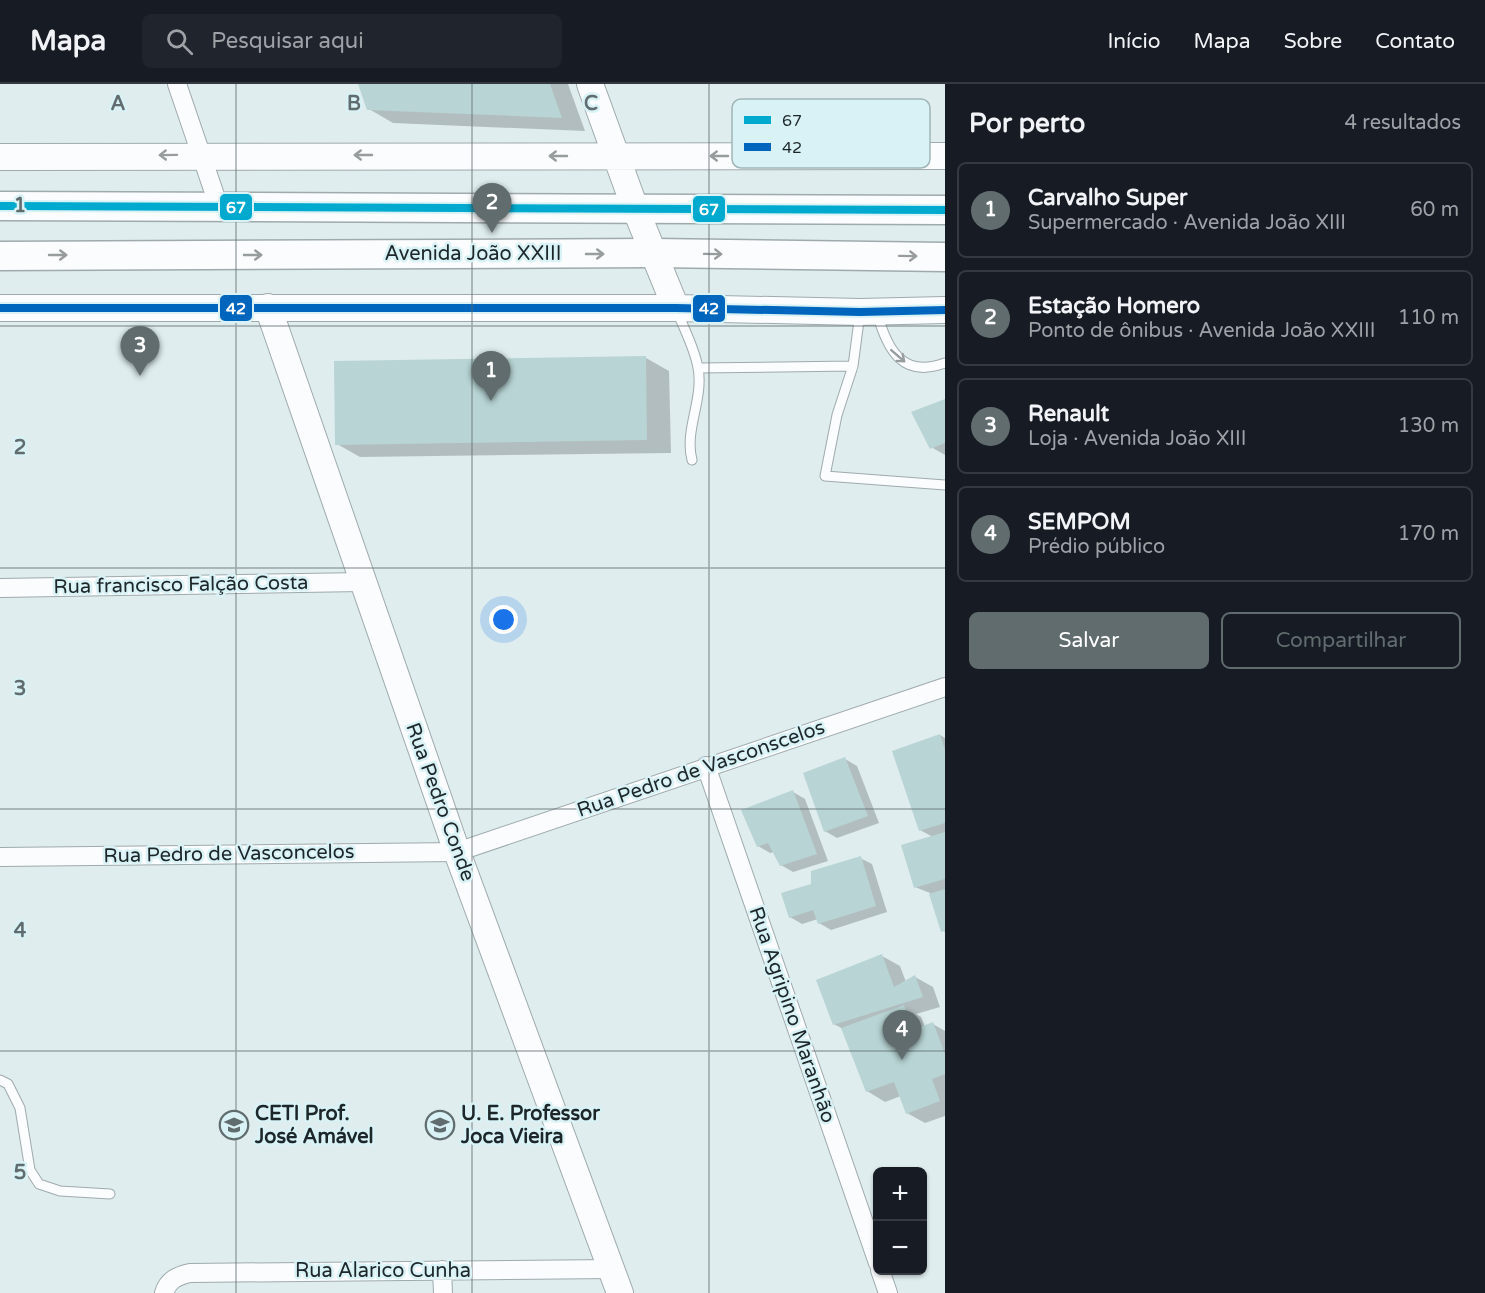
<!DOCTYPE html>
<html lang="pt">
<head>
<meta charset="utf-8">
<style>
	:root { --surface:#171b24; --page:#20242c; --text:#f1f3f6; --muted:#9ea1a6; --line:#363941; --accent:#616c6e }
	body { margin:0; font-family:"Varela Round",sans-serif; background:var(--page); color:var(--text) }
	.controls { position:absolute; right:18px; bottom:18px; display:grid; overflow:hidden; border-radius:9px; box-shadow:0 2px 4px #0004 }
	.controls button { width:54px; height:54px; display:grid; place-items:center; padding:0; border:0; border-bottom:2px solid var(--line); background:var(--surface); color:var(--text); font:30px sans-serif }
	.you { position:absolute; left:504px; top:536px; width:21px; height:21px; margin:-15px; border:4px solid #fff; border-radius:50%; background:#1a73e8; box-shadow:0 0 0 9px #1a73e833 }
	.badge { display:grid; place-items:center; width:39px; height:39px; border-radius:50%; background:var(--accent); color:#fff; font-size:20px; font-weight:700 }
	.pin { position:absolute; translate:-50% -50px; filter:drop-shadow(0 2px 3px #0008) }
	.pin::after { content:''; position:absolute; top:32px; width:21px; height:18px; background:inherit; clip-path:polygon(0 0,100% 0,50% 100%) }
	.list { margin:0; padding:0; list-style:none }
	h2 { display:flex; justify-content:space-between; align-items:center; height:78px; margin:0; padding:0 24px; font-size:26px }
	h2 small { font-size:20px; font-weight:400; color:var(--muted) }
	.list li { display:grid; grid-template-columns:39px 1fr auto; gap:18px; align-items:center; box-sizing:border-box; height:96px; margin:0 12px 12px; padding:0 12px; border:2px solid var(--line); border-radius:9px }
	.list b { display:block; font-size:22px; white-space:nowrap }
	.list p { margin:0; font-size:20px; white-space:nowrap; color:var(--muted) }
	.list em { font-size:20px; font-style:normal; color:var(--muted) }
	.actions { display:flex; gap:12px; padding:18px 24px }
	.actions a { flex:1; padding:14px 0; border:2px solid var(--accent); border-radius:9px; text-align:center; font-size:21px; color:var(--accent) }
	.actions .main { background:var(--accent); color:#fff }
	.icon { flex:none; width:33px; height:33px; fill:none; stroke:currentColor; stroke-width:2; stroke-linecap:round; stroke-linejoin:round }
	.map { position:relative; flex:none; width:945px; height:1209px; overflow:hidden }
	header { display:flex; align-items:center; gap:36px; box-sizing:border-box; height:84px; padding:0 30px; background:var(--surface); border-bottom:2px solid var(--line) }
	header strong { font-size:28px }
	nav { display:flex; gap:33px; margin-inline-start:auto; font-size:21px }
	.search { width:420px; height:54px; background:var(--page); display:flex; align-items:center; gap:15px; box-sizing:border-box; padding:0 21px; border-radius:9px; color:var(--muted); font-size:22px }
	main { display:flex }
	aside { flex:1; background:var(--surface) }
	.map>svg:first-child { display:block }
	.shadow { fill:#0003 }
	.building { fill:#b8d4d4 }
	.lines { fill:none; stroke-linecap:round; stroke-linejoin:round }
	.lane-casing { stroke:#9faaac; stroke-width:11 }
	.street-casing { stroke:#9faaac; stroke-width:20 }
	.secondary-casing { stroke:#9faaac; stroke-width:28 }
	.primary-casing { stroke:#9faaac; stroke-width:31 }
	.lane { stroke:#fafcfd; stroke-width:9 }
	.street { stroke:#fafcfd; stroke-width:18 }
	.secondary { stroke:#fafcfd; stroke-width:26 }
	.primary { stroke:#fafcfd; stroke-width:28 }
	.bus-1-casing { stroke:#d8f2f6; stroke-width:12 }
	.bus-2-casing { stroke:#d8f2f6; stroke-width:12 }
	.bus-1 { stroke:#00a9ce; stroke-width:8 }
	.bus-2 { stroke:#0065bd; stroke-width:8 }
	.oneway { stroke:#979c9d }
	.grid { fill:none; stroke:#616c6e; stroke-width:1.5; stroke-opacity:0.55 }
	.labels { text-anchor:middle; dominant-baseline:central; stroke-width:5; stroke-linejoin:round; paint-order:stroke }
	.street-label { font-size:20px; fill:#1d2628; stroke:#d8f2f6 }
	.poi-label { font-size:20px; font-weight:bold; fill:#1d2628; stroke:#d8f2f6; text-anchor:start }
	.key { fill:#d8f2f6; stroke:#a0b5b8; stroke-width:1.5 }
	.key-label { font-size:16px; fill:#1d2628 }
	.grid-label { font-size:20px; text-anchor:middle; font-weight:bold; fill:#616c6e; stroke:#d8f2f6; stroke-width:5; stroke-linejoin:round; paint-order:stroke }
	.line-badge { stroke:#d8f2f6; stroke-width:2 }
	.badge-label { font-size:16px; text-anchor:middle; font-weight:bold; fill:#fff }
</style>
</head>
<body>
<header>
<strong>Mapa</strong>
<div class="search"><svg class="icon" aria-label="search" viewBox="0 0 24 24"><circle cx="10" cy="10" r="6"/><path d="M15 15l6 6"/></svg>Pesquisar aqui</div>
<nav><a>Início</a><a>Mapa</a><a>Sobre</a><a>Contato</a></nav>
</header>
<main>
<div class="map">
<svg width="945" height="1209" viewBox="0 0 945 1209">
	<rect width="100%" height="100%" fill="#dfedef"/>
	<path class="shadow" d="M360 0H568L585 47 393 39 369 25Z
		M646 274 669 287 671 369 360 373 337 360Z
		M945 316V371L931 363Z
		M940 651 945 654V849L930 809 915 803 933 753 920 746Z
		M845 675 857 682 879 739 837 754 825 747Z
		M793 708 805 715 828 777 793 788 781 781 774 768 770 769 758 762Z
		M860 774 872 780 887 828 831 846 819 839 818 835 802 840 790 833 812 801Z
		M882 872 900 882 906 898 915 893 933 903 940 923 916 930 921 933 925 943 933 940 945 947V1032L925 1039 907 1029 901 1012 885 1018 867 1007 843 945 834 940Z"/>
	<path class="building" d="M358 0H550L562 34 367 26Z
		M646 272 647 356 335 361 334 277Z
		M945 315V359L930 365 911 328Z
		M940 650 945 666V739L919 747 892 667Z
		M845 673 868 732 824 748 803 689Z
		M793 706 817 770 780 782 768 759 757 763 741 726Z
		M945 748V795L914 804 901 761Z
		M861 772 876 822 818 840 813 826 789 834 781 809 811 800V787Z
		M945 805V847L941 848 929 810Z
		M882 870 894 903 915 891 923 913 833 941 816 896Z
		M904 921 913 946 933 938 945 970V990L932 995 940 1017 906 1030 894 998 866 1008 841 944Z"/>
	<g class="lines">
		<g class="lane-casing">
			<path id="lane" d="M677 227C684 245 695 265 698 284 704 315 684 346 692 376
				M877 229C887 265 902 295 945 279
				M853 282 837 331 825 392 945 401
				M699 284 853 282 860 229
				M0 996 8 1000 20 1024 30 1086 39 1100 60 1107 110 1110"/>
		</g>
		<g class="street-casing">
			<path id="street" d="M177 0 219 123
				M0 504 362 498
				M706 682 878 1179
				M0 773 457 768 945 603
				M442 1186 443 1209
				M880 1186 888 1209
				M164 1209C168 1196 177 1192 190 1189L612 1185"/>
		</g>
		<g class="secondary-casing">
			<path id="secondary" d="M590 0 635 124 676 224
				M0 73 945 72
				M268 223 457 768 620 1209
				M0 224H676L860 228 945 226"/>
		</g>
		<g class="primary-casing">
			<path id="primary" d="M0 122 945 126
				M0 172 654 169 945 173"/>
		</g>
		<use href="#lane" class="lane"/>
		<use href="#street" class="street"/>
		<use href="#secondary" class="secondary"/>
		<use href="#primary" class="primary"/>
		<g class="bus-1-casing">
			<path id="bus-1" d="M0 122 945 126"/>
		</g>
		<g class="bus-2-casing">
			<path id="bus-2" d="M0 224H676L860 228 945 226"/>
		</g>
		<use href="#bus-1" class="bus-1"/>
		<use href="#bus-2" class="bus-2"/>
	</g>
	<defs><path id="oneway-shaft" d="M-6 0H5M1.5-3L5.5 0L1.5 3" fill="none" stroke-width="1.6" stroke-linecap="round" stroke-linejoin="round" transform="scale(1.5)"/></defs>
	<g class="oneway">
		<use href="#oneway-shaft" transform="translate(168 71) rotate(179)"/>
		<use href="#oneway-shaft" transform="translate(363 71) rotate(-180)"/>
		<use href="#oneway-shaft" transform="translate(558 72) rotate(-180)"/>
		<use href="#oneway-shaft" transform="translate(719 72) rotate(-180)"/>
		<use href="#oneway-shaft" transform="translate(595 170)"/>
		<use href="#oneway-shaft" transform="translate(713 170) rotate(1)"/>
		<use href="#oneway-shaft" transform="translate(58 171)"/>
		<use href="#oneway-shaft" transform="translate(253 171)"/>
		<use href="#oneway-shaft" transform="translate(908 172) rotate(1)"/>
		<use href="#oneway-shaft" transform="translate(898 272) rotate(41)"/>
	</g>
	<path class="grid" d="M236 0V1209M472 0V1209M709 0V1209M0 242H945M0 484H945M0 725H945M0 967H945"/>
	<defs>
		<g id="school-ring" transform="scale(1.5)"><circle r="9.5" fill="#d8f2f6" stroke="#616c6e" stroke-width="1.5"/><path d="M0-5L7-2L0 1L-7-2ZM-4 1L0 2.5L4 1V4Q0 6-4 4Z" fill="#616c6e"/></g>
	</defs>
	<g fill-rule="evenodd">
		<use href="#school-ring" x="234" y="1041"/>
		<use href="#school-ring" x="440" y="1041"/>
	</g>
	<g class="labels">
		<g class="street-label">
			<text x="473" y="170">Avenida João XXIII</text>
			<text transform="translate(181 501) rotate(-1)">Rua francisco Falção Costa</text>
			<text transform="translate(701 685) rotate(-19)">Rua Pedro de Vasconscelos</text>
			<text transform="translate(440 718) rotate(70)">Rua Pedro Conde</text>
			<text transform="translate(229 770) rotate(-1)">Rua Pedro de Vasconcelos</text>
			<text transform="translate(792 931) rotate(71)">Rua Agripino Maranhão</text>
			<text x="383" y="1187">Rua Alarico Cunha</text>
		</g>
		<g class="poi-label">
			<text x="255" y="1030">CETI Prof.<tspan x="255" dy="23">José Amável</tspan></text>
			<text x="461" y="1030">U. E. Professor<tspan x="461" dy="23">Joca Vieira</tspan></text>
		</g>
	</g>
	<rect x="732" y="15" width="198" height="69" rx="9" class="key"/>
	<rect x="744" y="32" width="27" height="8" fill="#00a9ce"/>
	<rect x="744" y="59" width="27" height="8" fill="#0065bd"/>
	<g class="key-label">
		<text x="782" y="42">67</text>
		<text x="782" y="69">42</text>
	</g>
	<g class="grid-label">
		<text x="118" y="26">A</text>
		<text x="354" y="26">B</text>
		<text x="591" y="26">C</text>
		<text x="20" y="128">1</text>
		<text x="20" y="370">2</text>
		<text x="20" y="611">3</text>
		<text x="20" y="853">4</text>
		<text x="20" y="1095">5</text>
	</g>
	<g class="line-badge">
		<rect x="219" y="109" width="34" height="28" rx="6" fill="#00a9ce"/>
		<rect x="692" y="111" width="34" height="28" rx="6" fill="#00a9ce"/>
		<rect x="219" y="210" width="34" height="28" rx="6" fill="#0065bd"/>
		<rect x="692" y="210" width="34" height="29" rx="6" fill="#0065bd"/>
	</g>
	<g class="badge-label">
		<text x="236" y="129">67</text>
		<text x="709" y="131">67</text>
		<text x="236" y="230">42</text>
		<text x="709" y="230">42</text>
	</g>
</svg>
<div class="controls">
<button>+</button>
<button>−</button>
</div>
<div class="you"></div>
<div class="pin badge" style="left:491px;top:317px">1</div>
<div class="pin badge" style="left:492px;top:149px">2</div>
<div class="pin badge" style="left:140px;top:292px">3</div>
<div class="pin badge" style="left:902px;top:976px">4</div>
</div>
<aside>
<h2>Por perto<small>4 resultados</small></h2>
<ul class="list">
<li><span class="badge">1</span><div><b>Carvalho Super</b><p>Supermercado · Avenida João XIII</p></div><em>60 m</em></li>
<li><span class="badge">2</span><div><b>Estação Homero</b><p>Ponto de ônibus · Avenida João XXIII</p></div><em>110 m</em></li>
<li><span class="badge">3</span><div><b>Renault</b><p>Loja · Avenida João XIII</p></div><em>130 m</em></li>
<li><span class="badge">4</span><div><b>SEMPOM</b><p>Prédio público</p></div><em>170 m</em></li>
</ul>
<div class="actions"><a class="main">Salvar</a><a>Compartilhar</a></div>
</aside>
</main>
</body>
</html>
